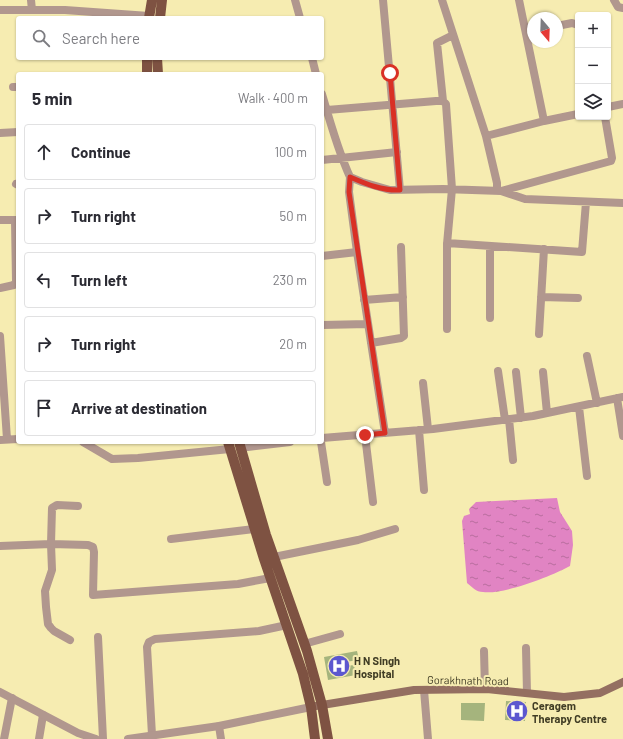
<!DOCTYPE html>
<html lang="en">
<head>
<meta charset="utf-8">
<style>
	:root { --surface:#fff; --page:#f7f7f7; --text:#2b2b33; --muted:#7c7c81; --line:#e1e1e2 }
	body { margin:0; font-family:Barlow,sans-serif; background:var(--page); color:var(--text) }
	.controls { position:absolute; right:12px; top:12px; display:grid; overflow:hidden; border-radius:4px; box-shadow:0 1px 3px #0004 }
	.controls button { width:36px; height:36px; display:grid; place-items:center; padding:0; border:0; border-bottom:1px solid var(--line); background:var(--surface); color:var(--text); font:20px sans-serif }
	.compass { position:absolute; left:527px; top:12px; width:36px; height:36px; border-radius:50%; background:var(--surface); box-shadow:0 1px 3px #0004; rotate:161deg }
	.stop { position:absolute; width:12px; height:12px; margin:-9px; border:3px solid #d93025; border-radius:50%; background:#fff }
	.stop.end { background:#d93025; border-color:#fff; box-shadow:0 1px 4px #0008 }
	.list { margin:0; padding:0; list-style:none }
	h2 { display:flex; justify-content:space-between; align-items:center; height:52px; margin:0; padding:0 16px; font-size:17px }
	h2 small { font-size:13px; font-weight:400; color:var(--muted) }
	.list li { display:grid; grid-template-columns:26px 1fr auto; gap:12px; align-items:center; box-sizing:border-box; height:56px; margin:0 8px 8px; padding:0 8px; border:1px solid var(--line); border-radius:4px }
	.list b { display:block; font-size:15px; white-space:nowrap }
	.list em { font-size:13px; font-style:normal; color:var(--muted) }
	.icon { flex:none; width:22px; height:22px; fill:none; stroke:currentColor; stroke-width:2; stroke-linecap:round; stroke-linejoin:round }
	.map { position:relative; flex:none; width:623px; height:739px; overflow:hidden }
	.search { position:absolute; background:var(--surface); box-shadow:0 1px 3px #0004; left:16px; top:16px; width:308px; height:44px; display:flex; align-items:center; gap:10px; box-sizing:border-box; padding:0 14px; border-radius:4px; color:var(--muted); font-size:15px }
	.panel { position:absolute; background:var(--surface); box-shadow:0 1px 3px #0004; left:16px; top:72px; width:308px; height:372px; border-radius:4px }
	.map>svg:first-child { display:block }
	.water { fill:url(#water-ripples) }
	.building { fill:#a5b47d }
	.lines { fill:none; stroke-linecap:round; stroke-linejoin:round }
	.minor { stroke:#b1978e; stroke-width:8 }
	.tertiary { stroke:#b1978e; stroke-width:8 }
	.secondary { stroke:#946f61; stroke-width:8 }
	.primary { stroke:#7e5242; stroke-width:10 }
	.route { stroke:#d93025; stroke-width:5 }
	.labels { text-anchor:middle; dominant-baseline:central; stroke-width:4; stroke-linejoin:round; paint-order:stroke }
	.poi-label { font-size:11px; font-weight:bold; fill:#413d25; stroke:#f6ecb1; text-anchor:start }
	.street-label { font-size:11px; fill:#413d25; stroke:#f6ecb1 }
</style>
</head>
<body>
<div class="map">
<svg width="623" height="739" viewBox="0 0 623 739">
	<defs>
		<pattern id="water-ripples" width="26" height="14" patternUnits="userSpaceOnUse"><rect width="26" height="14" fill="#e184c3"/><path d="M2 4q2-2 4 0t4 0M15 11q2-2 4 0t4 0" fill="none" stroke="#b86d9e"/></pattern>
	</defs>
	<rect width="100%" height="100%" fill="#f6ecb1"/>
	<path class="water" d="M557 498 560 512 572 531 573 545 570 566C552 576 503 595 483 592 476 592 472 587 467 583L462 521 464 516 470 514 469 509 476 502Z"/>
	<path class="building" d="M357 651 359 660 345 662 346 666 354 665 356 675 328 680 324 657Z
		M506 701 526 702 525 721 505 720Z
		M461 703H485L484 721 461 720Z"/>
	<g class="lines">
		<path class="minor" d="M31 0 32 10
			M295 0 300 18
			M383 0 400 190
			M442 0 486 136 497 183V191
			M519 0 544 121 578 114
			M614 0 618 7 623 8
			M0 10H65L149 16
			M557 26 572 23 578 25
			M312 58 316 74
			M13 87H18
			M322 94C330 122 338 151 350 177L362 182 390 190 443 189 501 191 525 199 623 203
			M443 101 437 43 453 35
			M608 107 623 104
			M327 110 436 101H443L446 104 452 189 447 244
			M0 133 18 132
			M486 136 544 121
			M322 160 397 152
			M350 177 349 192 357 252 385 433
			M16 184 18 185
			M501 191 611 161 612 158 605 117
			M0 220H18
			M322 256 357 252
			M0 288 14 285 16 281 15 221
			M541 297 578 298
			M364 300 403 297
			M490 318V246
			M322 325 368 324
			M447 329V243L582 252 586 202
			M539 334 544 249
			M0 336 7 439
			M371 343 401 338 404 336 401 247
			M587 356 597 403
			M498 371 505 420
			M516 372 521 418
			M543 372 547 413
			M423 383 428 429
			M617 398 623 436
			M579 407 587 476
			M509 419 513 460
			M419 430 424 490
			M365 435 373 502
			M322 438 433 429 533 416 623 397
			M0 440 18 439
			M83 442 112 459 138 458 230 449
			M321 442 327 482
			M240 448 290 442
			M78 506 57 505 52 508 51 544 88 545 93 547 94 552 93 595 238 584 270 578
			M171 539 254 529
			M0 546 51 544 52 570 45 591 46 607 48 624 51 628 54 631 70 640
			M274 557 358 540 395 529
			M98 637 103 739
			M304 644 340 634
			M526 648 527 693
			M484 651 485 689
			M424 690 428 739
			M219 726 221 739
			M152 735 147 647 149 642 155 639 259 631 287 625
			M4 739 12 698
			M39 739 43 715"/>
		<path class="tertiary" d="M0 692 78 733 96 739
			M128 739 219 726 311 707"/>
		<path class="secondary" d="M316 706 414 690 487 689 564 697 600 693 623 682"/>
		<path class="primary" d="M149 18 152 0
			M160 18 162 0
			M157 58 158 74
			M147 74V58
			M228 442 264 559 303 674 311 707 315 739
			M239 442 266 535 307 651 322 705 328 739"/>
	</g>
	<g class="lines">
		<path class="route" d="M365 435 385 433 349 192 350 177C366 184 383 191 400 190L390 73"/>
	</g>
	<defs>
		<g id="hospital-disc" transform="scale(1.15)"><circle r="9.5" fill="#5c57cf" stroke="#f6ecb1"/><path d="M-5-5h3v3.5h4V-5h3V5h-3V1.5h-4V5h-3Z" fill="#fff"/></g>
	</defs>
	<g fill-rule="evenodd">
		<use href="#hospital-disc" x="339" y="666"/>
		<use href="#hospital-disc" x="517" y="711"/>
	</g>
	<g class="labels">
		<g class="poi-label">
			<text x="354" y="660">H N Singh<tspan x="354" dy="13">Hospital</tspan></text>
			<text x="532" y="705">Ceragem<tspan x="532" dy="13">Therapy Centre</tspan></text>
		</g>
		<g class="street-label">
			<text transform="translate(468 680) rotate(1)">Gorakhnath Road</text>
		</g>
	</g>
</svg>
<div class="controls">
<button>+</button>
<button>−</button>
<button><svg class="icon" aria-label="layers" viewBox="0 0 24 24"><path d="M12 4l9 5-9 5-9-5zM3 14l9 5 9-5"/></svg></button>
</div>
<svg class="compass" viewBox="-18 -18 36 36"><path d="M0-13l5 13h-10z" fill="#e53935"/><path d="M0 13l5-13h-10z" fill="#7c7c81"/></svg>
<div class="stop" style="left:390px;top:73px"></div>
<div class="stop end" style="left:365px;top:435px"></div>
<div class="search"><svg class="icon" aria-label="search" viewBox="0 0 24 24"><circle cx="10" cy="10" r="6"/><path d="M15 15l6 6"/></svg>Search here</div>
<section class="panel">
<h2>5 min<small>Walk · 400 m</small></h2>
<ul class="list">
<li><svg class="icon" aria-label="ahead" viewBox="0 0 24 24"><path d="M12 20V5M6 11l6-6 6 6"/></svg><div><b>Continue</b></div><em>100 m</em></li>
<li><svg class="icon" aria-label="right" viewBox="0 0 24 24"><path d="M7 20v-9h11M14 6l5 5-5 5"/></svg><div><b>Turn right</b></div><em>50 m</em></li>
<li><svg class="icon" aria-label="left" viewBox="0 0 24 24"><path d="M17 20v-9H6M10 6l-5 5 5 5"/></svg><div><b>Turn left</b></div><em>230 m</em></li>
<li><svg class="icon" aria-label="right" viewBox="0 0 24 24"><path d="M7 20v-9h11M14 6l5 5-5 5"/></svg><div><b>Turn right</b></div><em>20 m</em></li>
<li><svg class="icon" aria-label="arrive" viewBox="0 0 24 24"><path d="M6 21V4h12l-3 4 3 4H6"/></svg><div><b>Arrive at destination</b></div></li>
</ul>
</section>
</div>
</body>
</html>
